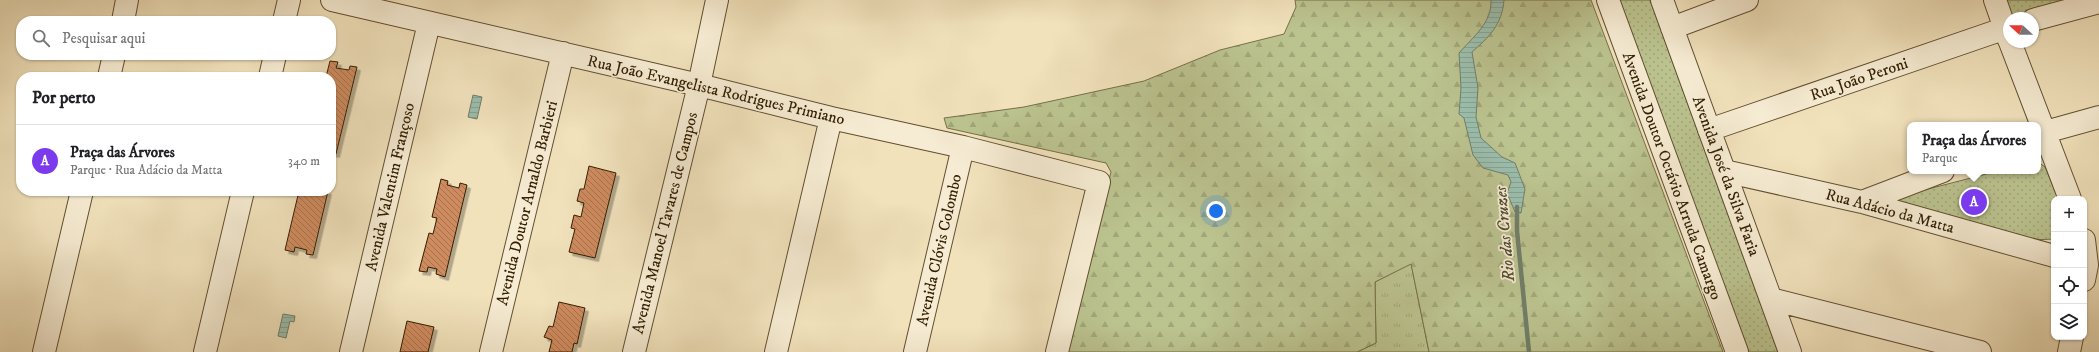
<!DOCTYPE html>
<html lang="pt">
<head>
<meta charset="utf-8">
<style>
	:root { --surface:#fff; --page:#f6f6f6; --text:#202124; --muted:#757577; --line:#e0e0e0; --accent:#7c3aed }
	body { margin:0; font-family:"IM FELL DW Pica",serif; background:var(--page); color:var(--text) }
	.controls { position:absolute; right:12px; bottom:12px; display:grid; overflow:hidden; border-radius:8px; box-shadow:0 1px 3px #0004 }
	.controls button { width:36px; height:36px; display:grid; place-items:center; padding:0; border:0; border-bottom:1px solid var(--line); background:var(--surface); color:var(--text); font:20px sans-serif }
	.compass { position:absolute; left:2003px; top:12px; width:36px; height:36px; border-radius:50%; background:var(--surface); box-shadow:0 1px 3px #0004; rotate:291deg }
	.you { position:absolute; left:1216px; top:211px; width:14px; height:14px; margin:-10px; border:3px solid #fff; border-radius:50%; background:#1a73e8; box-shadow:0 0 0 6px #1a73e833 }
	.badge { display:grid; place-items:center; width:26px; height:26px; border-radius:50%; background:var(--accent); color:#fff; font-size:13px; font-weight:700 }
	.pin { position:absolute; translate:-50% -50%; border:2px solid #fff; box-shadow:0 1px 4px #0006 }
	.popup { position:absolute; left:1907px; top:122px; width:134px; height:52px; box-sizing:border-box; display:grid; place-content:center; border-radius:8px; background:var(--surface); filter:drop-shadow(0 1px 3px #0005); font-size:13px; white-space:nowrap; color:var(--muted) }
	.popup b { font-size:15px; color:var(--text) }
	.popup::after { content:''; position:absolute; left:50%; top:100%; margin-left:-8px; border:8px solid transparent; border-top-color:var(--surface) }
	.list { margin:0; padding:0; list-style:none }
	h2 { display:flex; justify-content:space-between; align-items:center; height:52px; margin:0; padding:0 16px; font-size:17px }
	h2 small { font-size:13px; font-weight:400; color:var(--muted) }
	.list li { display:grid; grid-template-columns:26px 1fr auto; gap:12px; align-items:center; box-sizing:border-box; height:72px; padding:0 16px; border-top:1px solid var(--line) }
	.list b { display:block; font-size:15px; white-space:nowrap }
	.list p { margin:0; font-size:13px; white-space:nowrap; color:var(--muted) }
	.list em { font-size:13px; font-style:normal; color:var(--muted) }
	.icon { flex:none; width:22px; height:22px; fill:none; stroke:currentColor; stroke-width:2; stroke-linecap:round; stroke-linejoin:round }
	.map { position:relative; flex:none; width:2099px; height:352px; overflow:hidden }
	.search { position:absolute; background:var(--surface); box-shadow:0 1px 3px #0004; left:16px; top:16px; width:320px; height:44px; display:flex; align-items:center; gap:10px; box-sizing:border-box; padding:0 14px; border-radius:16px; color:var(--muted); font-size:15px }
	.panel { position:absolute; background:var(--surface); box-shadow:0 1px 3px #0004; left:16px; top:72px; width:320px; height:124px; border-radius:16px }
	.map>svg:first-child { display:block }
	.grass { fill:url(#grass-tufts); stroke:#767048 }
	.forest { fill:url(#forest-firs); stroke:#767048 }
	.park { fill:url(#park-dots); stroke:#767048 }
	.water { fill:url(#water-rules); stroke:#717e69 }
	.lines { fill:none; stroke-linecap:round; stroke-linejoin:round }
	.stream { stroke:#717e69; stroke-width:4.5 }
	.building { fill:url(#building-back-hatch); stroke:#321e02; filter:url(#shadow) }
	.minor-casing { stroke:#624f30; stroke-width:24 }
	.minor { stroke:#f6ecd3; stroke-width:22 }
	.labels { text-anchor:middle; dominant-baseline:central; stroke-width:3.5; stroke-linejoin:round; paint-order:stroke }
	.street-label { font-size:16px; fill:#321e02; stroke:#f6ecd3 }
	.water-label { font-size:17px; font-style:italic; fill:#524e35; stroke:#f6ecd3 }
</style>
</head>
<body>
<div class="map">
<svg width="2099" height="352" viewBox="0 0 2099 352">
	<defs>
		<pattern id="grass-tufts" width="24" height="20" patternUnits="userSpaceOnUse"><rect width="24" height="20" fill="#bbc38f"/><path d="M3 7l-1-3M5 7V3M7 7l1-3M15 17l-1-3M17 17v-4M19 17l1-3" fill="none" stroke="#a1a77a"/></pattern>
		<pattern id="forest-firs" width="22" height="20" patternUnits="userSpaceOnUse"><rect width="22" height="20" fill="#bbc38f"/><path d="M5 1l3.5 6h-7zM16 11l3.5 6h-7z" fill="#a1a77a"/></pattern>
		<pattern id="park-dots" width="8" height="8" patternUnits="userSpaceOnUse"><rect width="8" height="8" fill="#bbc38f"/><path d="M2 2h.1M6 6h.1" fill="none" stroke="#a1a77a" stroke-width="1.8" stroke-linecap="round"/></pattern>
		<pattern id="water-rules" width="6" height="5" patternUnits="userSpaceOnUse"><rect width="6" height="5" fill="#9bbead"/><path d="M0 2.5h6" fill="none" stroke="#86a393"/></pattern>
		<pattern id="building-back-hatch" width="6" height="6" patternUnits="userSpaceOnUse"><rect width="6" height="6" fill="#ce8b5e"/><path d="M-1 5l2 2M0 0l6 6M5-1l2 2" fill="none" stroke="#a8714b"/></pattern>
		<filter id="shadow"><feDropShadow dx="3.5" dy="3.5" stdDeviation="0" flood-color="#0004"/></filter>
	</defs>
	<rect width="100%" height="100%" fill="#f1e2bc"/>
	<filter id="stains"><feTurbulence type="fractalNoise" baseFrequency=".005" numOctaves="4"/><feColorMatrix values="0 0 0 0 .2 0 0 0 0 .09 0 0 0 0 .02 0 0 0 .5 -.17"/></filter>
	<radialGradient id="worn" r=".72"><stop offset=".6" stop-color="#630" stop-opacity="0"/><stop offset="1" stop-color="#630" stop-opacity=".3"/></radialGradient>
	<path class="grass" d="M1411 263 1429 352H1357L1376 343 1375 282Z"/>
	<path class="forest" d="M1295 0H1591L1723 352H1429L1411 264 1375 282 1376 343 1357 352H1068L1111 172 1106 163 947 128 944 118 1024 107 1144 81 1220 50 1284 34 1296 7Z"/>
	<path class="park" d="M1616 0H1650L1778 352H1743Z
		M2005 0H2086L2025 18C2010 18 2010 12 2005 0Z
		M2038 162 2045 167 2058 199H2054V239L2032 240 1894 200 1897 197 1998 171H2038Z"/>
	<path class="water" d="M1491 0H1504C1502 25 1489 37 1472 52L1478 88 1476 117 1481 138 1502 157 1515 163 1525 189 1521 213 1515 212 1507 193 1511 182 1508 175 1483 168 1473 155 1464 118 1459 114 1461 88 1459 53C1473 37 1492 23 1491 0Z
		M473 95 482 97 477 119 468 117Z
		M283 314 295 316 294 322 290 321 286 338 278 336Z"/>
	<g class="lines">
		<path class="stream" d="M1517 207V231L1529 352"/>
	</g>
	<path class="building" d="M330 61 338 62 336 68 349 70 350 66 357 67 336 154 331 153V77H326Z
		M589 166 616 173 595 258 569 252 575 229 571 228 574 215 581 217 584 203 577 201 580 189H584Z
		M441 179 448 181 447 185 459 188 460 183 467 185 445 277 436 274 437 269 428 267 427 272 419 271 429 233 433 234 437 218 432 217Z
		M299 191H328L313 255 306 254 307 250 295 247 294 252 285 250Z
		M559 302 585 308 577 344 574 343 572 352H549L552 340 544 337 549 326 553 327Z
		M407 321 434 327 428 352H400Z"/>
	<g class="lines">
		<g class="minor-casing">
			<path id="minor" d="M332 0 699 85 831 118 963 147 1099 182 1057 352
				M1608 0 1737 352
				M1662 0 1790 352
				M1995 0 2009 40
				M2033 20 2099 2
				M123 21 127 0
				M284 21 289 0
				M1672 28 1747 0
				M2010 42 2070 199
				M109 77 114 55
				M270 77 275 55
				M1709 130 2009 27
				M2038 134 2099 117
				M1724 171 1862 202 2054 256
				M1862 202 1943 171
				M2084 240 2087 265 2084 280
				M1771 299 1980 352
				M44 352 82 191
				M205 352 243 191
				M351 352 429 23
				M491 352 563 53
				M634 352 699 85 717 0
				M776 352 831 118
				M915 352 963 147
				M2069 352 2072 337"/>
		</g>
		<use href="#minor" class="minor"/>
	</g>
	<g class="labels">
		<g class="street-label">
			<text transform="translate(1859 79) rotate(-19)">Rua João Peroni</text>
			<text transform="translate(716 90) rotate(13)">Rua João Evangelista Rodrigues Primiano</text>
			<text transform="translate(1672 176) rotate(70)">Avenida Doutor Octávio Arruda Camargo</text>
			<text transform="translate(1726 176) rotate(70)">Avenida José da Silva Faria</text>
			<text transform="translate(390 187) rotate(-77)">Avenida Valentim Françoso</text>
			<text transform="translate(527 203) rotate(-76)">Avenida Doutor Arnaldo Barbieri</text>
			<text transform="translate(1890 211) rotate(15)">Rua Adácio da Matta</text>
			<text transform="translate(665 223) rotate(-76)">Avenida Manoel Tavares de Campos</text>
			<text transform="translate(939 250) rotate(-77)">Avenida Clóvis Colombo</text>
		</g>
		<g class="water-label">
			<text transform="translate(1505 234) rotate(-95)">Rio das Cruzes</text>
		</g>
	</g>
	<rect width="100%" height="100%" filter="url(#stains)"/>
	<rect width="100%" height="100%" fill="url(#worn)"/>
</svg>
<div class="controls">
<button>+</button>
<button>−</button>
<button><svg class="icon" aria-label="locate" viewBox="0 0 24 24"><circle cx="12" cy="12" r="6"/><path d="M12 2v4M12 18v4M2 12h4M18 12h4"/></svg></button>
<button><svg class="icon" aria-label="layers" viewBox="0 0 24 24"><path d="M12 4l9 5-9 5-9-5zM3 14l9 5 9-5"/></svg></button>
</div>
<svg class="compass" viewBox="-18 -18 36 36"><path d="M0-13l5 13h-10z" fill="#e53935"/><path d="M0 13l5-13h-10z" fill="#757577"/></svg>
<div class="you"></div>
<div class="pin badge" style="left:1974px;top:202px">A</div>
<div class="popup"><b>Praça das Árvores</b>Parque</div>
<div class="search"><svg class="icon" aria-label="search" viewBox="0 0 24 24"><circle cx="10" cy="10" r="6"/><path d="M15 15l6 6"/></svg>Pesquisar aqui</div>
<section class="panel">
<h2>Por perto<small></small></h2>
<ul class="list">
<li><span class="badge">A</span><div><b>Praça das Árvores</b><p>Parque · Rua Adácio da Matta</p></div><em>340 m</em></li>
</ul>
</section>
</div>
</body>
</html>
